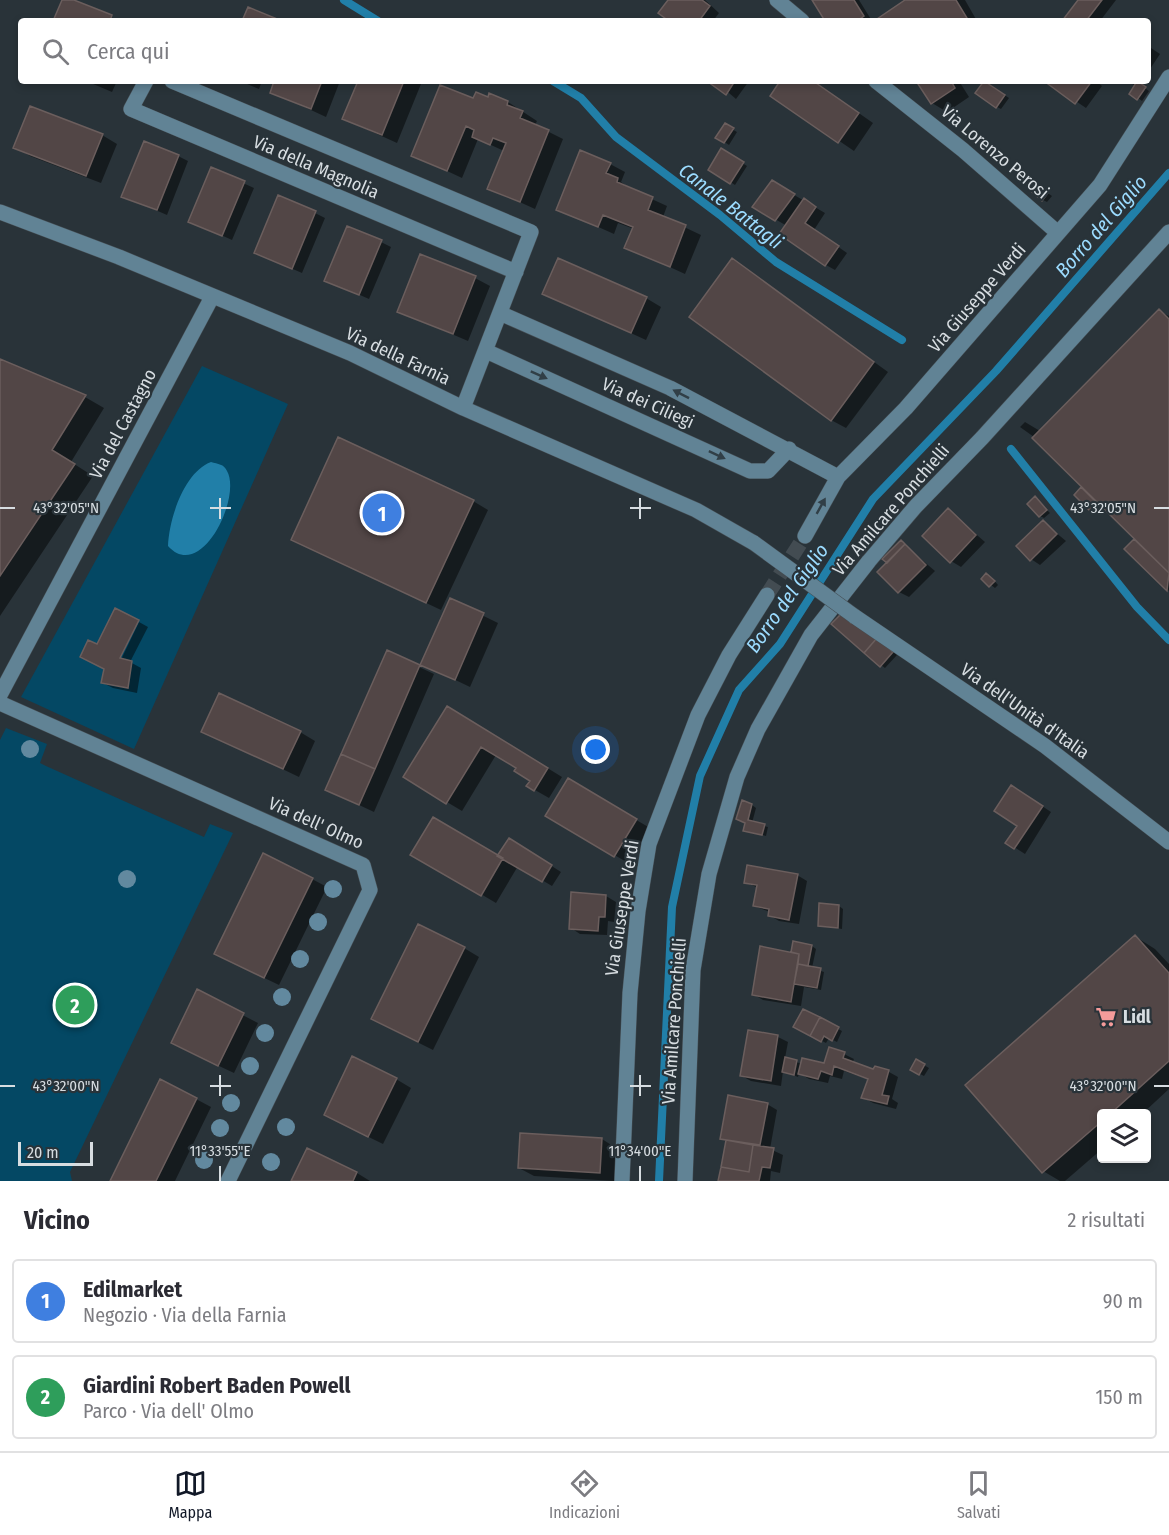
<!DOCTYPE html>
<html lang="it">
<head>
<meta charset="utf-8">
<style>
	:root { --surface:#fff; --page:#f2f2f3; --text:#2b2b33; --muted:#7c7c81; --line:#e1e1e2; --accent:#111827 }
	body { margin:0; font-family:"Fira Sans Condensed",sans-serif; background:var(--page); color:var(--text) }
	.controls { position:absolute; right:18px; bottom:18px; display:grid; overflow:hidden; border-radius:6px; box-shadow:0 3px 9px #0003 }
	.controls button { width:54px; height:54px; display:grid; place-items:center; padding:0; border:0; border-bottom:2px solid var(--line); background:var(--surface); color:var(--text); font:30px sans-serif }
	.scale { position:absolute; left:18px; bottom:15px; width:75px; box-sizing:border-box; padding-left:6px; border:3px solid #d7dde1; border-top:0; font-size:16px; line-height:21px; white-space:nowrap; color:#d7dde1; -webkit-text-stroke:4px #293339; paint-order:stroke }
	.you { position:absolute; left:596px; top:750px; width:21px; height:21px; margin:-15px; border:4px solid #fff; border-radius:50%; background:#1a73e8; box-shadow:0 0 0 9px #1a73e833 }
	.badge { display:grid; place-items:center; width:39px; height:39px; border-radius:50%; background:var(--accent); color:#fff; font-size:20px; font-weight:700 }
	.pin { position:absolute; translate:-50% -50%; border:3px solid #fff; box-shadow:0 2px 6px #0006 }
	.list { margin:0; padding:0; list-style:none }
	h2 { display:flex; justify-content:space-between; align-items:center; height:78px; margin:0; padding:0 24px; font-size:26px }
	h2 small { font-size:20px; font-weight:400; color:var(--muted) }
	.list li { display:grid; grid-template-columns:39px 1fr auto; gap:18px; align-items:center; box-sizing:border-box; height:84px; margin:0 12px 12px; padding:0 12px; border:2px solid var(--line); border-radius:6px }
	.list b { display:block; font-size:22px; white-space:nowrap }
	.list p { margin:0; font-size:20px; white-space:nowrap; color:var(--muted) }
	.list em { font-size:20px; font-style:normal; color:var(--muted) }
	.icon { flex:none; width:33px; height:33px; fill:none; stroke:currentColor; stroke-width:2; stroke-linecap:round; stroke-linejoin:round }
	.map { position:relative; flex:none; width:1169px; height:1181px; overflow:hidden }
	.search { position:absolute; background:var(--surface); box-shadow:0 3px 9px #0003; left:18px; right:18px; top:18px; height:66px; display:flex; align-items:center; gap:15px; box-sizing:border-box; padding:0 21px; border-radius:6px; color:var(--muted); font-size:22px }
	.sheet { height:270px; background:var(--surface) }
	nav { display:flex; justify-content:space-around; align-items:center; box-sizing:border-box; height:84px; border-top:2px solid var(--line); background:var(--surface); font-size:16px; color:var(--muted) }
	nav a { display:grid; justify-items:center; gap:3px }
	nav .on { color:var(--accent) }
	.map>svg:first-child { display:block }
	.green { fill:#044864 }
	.water { fill:#217fa8 }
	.shadow { fill:#0007 }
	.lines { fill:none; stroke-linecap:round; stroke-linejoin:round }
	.stream { stroke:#217fa8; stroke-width:8 }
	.building { fill:#524646; stroke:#6b5e5d; stroke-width:1.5 }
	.minor-tunnel { stroke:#434c52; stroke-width:15; stroke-dasharray:15 8; stroke-linecap:butt }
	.minor-casing { stroke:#454e54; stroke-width:16 }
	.minor { stroke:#618395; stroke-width:15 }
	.minor-bridge-casing { stroke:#454e54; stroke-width:16; stroke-linecap:butt }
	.minor-bridge { stroke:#618395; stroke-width:15 }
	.tree { fill:#62899f }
	.oneway { fill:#313f47 }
	.ticks { fill:none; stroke:#d7dde1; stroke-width:2 }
	.labels { text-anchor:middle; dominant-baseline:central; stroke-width:4.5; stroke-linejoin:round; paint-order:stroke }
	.street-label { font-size:18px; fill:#d7dde1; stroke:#293339 }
	.poi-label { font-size:18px; font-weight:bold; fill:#d7dde1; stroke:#293339; text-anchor:start }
	.water-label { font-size:20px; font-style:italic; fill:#9cdcff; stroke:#293339 }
	.ticks-label { font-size:15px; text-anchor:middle; fill:#d7dde1; stroke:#293339; stroke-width:4.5; stroke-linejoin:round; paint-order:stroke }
</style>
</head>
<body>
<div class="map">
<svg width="1169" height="1181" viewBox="0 0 1169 1181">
	<rect width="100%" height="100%" fill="#293339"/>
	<path class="green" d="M202 366 288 404 134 749 21 697Z
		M6 728 47 744 40 763 46 766 204 837 210 824 233 833 70 1172 72 1181H0V740Z"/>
	<path class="water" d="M211 462C218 464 224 464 227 471 242 497 201 583 168 546 169 519 184 472 211 462Z"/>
	<path class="shadow" d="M64 0H70L119 21H55Z
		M670 0H705L719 13 713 21H672Z
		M813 0H859L872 21H827Z
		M908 0H965L977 21H880Z
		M1080 0H1116L1100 21H1064Z
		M1148 46 1160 54 1148 72Z
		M86 81H117L112 92Z
		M240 81H262L259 89Z
		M276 81H340L326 117 272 92Z
		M359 81H415L421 84 397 143 344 119Z
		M715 81H749L736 99Z
		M782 81H813L873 123 854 151 772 95Z
		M918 81H959L969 97 947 112 932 103Z
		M1046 81H1096L1102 86 1086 108Z
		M1127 81H1142L1139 84 1149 91 1142 101 1138 98 1136 86Z
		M985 82 1009 98 1001 109 997 107Z
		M474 100 508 102 537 121 535 125 563 139 535 209 489 188 504 151 478 139 462 178 413 155Z
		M725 125 737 132 729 145 717 137Z
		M102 135 117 144 101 183 30 156 15 147Z
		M722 150 747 166 735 185 710 169Z
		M178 156 188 161 167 215 123 196Z
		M610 164 625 172 621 182 632 190 667 206 663 217 701 235 685 274 626 247 634 229 618 223 614 234 558 209Z
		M212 169 254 188 232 240 190 221Z
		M772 182 825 213 814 230 847 253 835 270 826 265 787 226 754 207Z
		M1042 189 1052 196 1047 202 1043 200Z
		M315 213 325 218 302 273 256 253Z
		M381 242 391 247 369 299 326 280Z
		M733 260 888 372 846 428 831 420Z
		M475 278 490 286 468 341 398 311Z
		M543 293 646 298 661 307 646 340Z
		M1159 311 1169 316V591L1126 549 1136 539 1103 506 1096 513 1091 510 1081 489 1087 492 1034 437 1020 427 1025 422 1040 431Z
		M0 361 85 397 104 408 71 462 93 476 0 616Z
		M1035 498 1050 513 1044 518 1040 516Z
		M473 501 488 510 441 610 293 540Z
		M948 510 985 542 961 567 951 561Z
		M1043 522 1066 541 1040 565 1031 559Z
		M901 542 935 571 909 597 899 592 889 563Z
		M991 577 998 585 995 588 983 579Z
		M451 600 498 623 470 687 422 664Z
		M139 622 148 627 130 662 141 668 137 693 113 688 103 683 105 669 98 646 118 666Z
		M885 645 897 655 885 668 881 665Z
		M387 652 434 674 374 812 327 790Z
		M463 716 562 777 549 798 528 786 532 780 496 755 462 811 405 777Z
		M203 731 300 732 315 741 299 777Z
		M568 780 650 828 630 864 547 816Z
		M1021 792 1051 812 1025 854 1008 843 1019 825Z
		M752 805 756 808 752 823 768 827 766 836 745 830Z
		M519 845 561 872 552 886 518 866 496 903 413 854 498 857Z
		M797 875 807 881 799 924 779 921 769 915 770 912 754 906 758 888 746 882Z
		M312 879 327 887 279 985 231 962Z
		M606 896 616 902 614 922 608 921 607 935 580 934 571 928Z
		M839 906 843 909 842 929 819 925Z
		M1136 937 1155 949 1169 964V1089L1142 1114H1102V1149L1065 1181H1060L1043 1171Z
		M812 946 816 949 812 968 824 972 821 990 804 987 801 1006 763 1000 753 994 798 954 793 951Z
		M464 948 479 957 433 1050 387 1027Z
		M198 992 258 1023 234 1073 187 1051Z
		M804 1011 842 1031 837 1042 829 1038 826 1043 795 1027Z
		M749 1032 778 1037 788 1042 785 1058 802 1064H825L844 1054 854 1059 852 1063 874 1071 876 1067 889 1072 898 1077 892 1099 898 1103 896 1109 873 1103 863 1097 870 1080 844 1071 842 1079 830 1076 828 1083 809 1079 799 1073 798 1077 783 1071 781 1086 751 1081 742 1076Z
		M917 1061 929 1068 924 1076 912 1070Z
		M396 1079 411 1088 383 1144 340 1123Z
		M196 1099 211 1107 175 1181H111Z
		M767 1104 777 1110 770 1149 783 1155 780 1173 771 1171 770 1181H720L727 1141 721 1138Z
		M602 1139 616 1148 614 1181 534 1176 519 1168Z
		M357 1173 370 1181H293Z"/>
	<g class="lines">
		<path class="stream" d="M344 0 378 21
			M553 81 581 98 616 137 720 215 776 262 902 340
			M1011 449 1137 607 1169 640
			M659 1181 672 907 700 776 739 690 780 644 873 499 996 371 1169 173"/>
	</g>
	<path class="building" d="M62 0H74L112 15 110 21H53Z
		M668 0H702L710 6 699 21H669L658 13Z
		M812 0H854L864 16 857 21H825Z
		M905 0H956L967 18 963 21H878L877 19Z
		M1078 0H1102L1086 21H1062Z
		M248 7 282 21H242Z
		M274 81H322L311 109 270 93Z
		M358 81H404L382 135 342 119Z
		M713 81H735L726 95 711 84Z
		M780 81H813L859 113 838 143 770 96Z
		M916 81H951L955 88 931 104Z
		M984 81 1005 95 996 108 975 93Z
		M1044 81H1092L1075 104Z
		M1137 81 1146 87 1137 100 1129 94Z
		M440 85 473 98 476 92 488 97 489 93 508 101 507 105 523 111 520 118 549 130 520 202 487 189 506 143 493 138 490 145 472 137 474 130 466 126 447 171 411 156Z
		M30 106 103 134 86 176 13 148Z
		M725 123 734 128 724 143 715 138Z
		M144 141 179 155 157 210 121 197Z
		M721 148 744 162 730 184 708 170Z
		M580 150 611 163 606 173 618 178 617 182 653 197 648 210 686 225 670 267 624 248 633 227 603 215 598 227 556 210Z
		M211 167 245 181 222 236 188 222Z
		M772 180 795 194 775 221 752 207Z
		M1038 185 1048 193 1042 201 1032 192Z
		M278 195 316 211 292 269 254 253Z
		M804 198 816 207 805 223 839 246 825 266 779 234Z
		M347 226 382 240 359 295 324 281Z
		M420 254 476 276 453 334 397 312Z
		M558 258 647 297 631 333 542 294Z
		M732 258 874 362 831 421 689 317Z
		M1159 309 1169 319V573L1032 438Z
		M0 359 86 395 52 450 75 464 0 576Z
		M338 437 474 500 426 603 291 540Z
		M1081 487 1098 504 1091 512 1074 495Z
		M1035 496 1047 510 1039 517 1027 504Z
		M948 508 976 535 950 563 922 536Z
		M1043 520 1057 534 1030 561 1016 546Z
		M1134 539 1169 573 1167 591 1124 549Z
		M901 540 905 544 887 563 882 559Z
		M905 544 926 565 898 593 877 572Z
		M986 573 995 581 989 587 981 579Z
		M450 598 484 613 455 680 420 665Z
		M115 608 139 620 120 658 132 661 128 688 101 683 104 669 80 657 88 640 97 644Z
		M841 614 851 623 855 618 877 638 864 653 831 624Z
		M877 638 893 652 880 667 864 653Z
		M387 650 420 665 375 769 341 754Z
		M219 693 301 731 283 769 201 732Z
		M447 706 548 768 534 791 526 786 530 781 514 771 516 768 481 747 446 804 403 777Z
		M341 754 375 769 359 805 325 790Z
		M568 778 637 819 614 857 545 816Z
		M1011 785 1043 806 1014 849 1005 843 1017 826 994 811Z
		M742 800 752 804 748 820 765 824 762 835 743 831 745 823 736 819Z
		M433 817 503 858 481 896 410 855Z
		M509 838 552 865 542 882 497 856Z
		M263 853 313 878 264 978 214 954Z
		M747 865 798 874 789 920 768 916 769 909 753 906 757 885 744 883Z
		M571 892 606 895 605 917H599L598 931 569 929Z
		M819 903 839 905 838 928 818 926Z
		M418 924 465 947 418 1042 371 1019Z
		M1135 935 1169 973V1061L1110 1114H1102V1121L1042 1173 965 1085Z
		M793 941 812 945 808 966 798 964 799 954 791 952Z
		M760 946 799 954 791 1002 752 995Z
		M798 964 821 968 817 988 794 984Z
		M197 989 244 1013 218 1066 171 1043Z
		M803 1009 820 1017 810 1036 793 1027Z
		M820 1017 839 1027 832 1041 824 1036 821 1042 810 1036Z
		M748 1030 778 1035 771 1081 740 1076Z
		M829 1047 845 1052 843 1058 873 1069 875 1066 889 1070 882 1095 889 1096 887 1104 861 1098 868 1079 834 1066 832 1075 821 1071 818 1079 798 1074 802 1058 824 1063Z
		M352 1056 397 1078 368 1137 324 1115Z
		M785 1057 797 1060 794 1075 782 1072Z
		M916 1059 925 1064 919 1075 910 1070Z
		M160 1079 197 1098 156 1181H110Z
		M728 1095 768 1103 760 1145 720 1139Z
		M520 1133 602 1138 600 1173 518 1168Z
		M726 1140 753 1145 749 1172 721 1167Z
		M753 1145 774 1148 770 1168 762 1167 759 1181H718L721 1167 749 1172Z
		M307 1148 357 1172 353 1181H291Z"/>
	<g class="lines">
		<path class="minor-tunnel" d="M767 595 805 536"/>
		<g class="minor-casing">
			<path id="minor" d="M777 0 802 21
				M146 81 131 109 516 272
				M172 81 531 232 463 408
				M876 81 963 150 1058 233
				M0 212 119 257 350 353 463 408 696 510 754 543
				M502 314 670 388 838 477
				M486 351 750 471H768L789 449
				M805 536 838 477 906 408 1100 185 1169 77
				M854 616 1045 746 1169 842
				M0 695 212 297
				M0 703 363 865 370 890 228 1181
				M622 1181 630 993 638 911 649 844 698 715 729 655 767 595
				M685 1181 693 970 709 874 737 777 758 729 811 635 869 561 916 506 982 438 1169 232"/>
		</g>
		<use href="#minor" class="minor"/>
		<g class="minor-bridge-casing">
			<path id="minor-bridge" d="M754 543 854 616"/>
		</g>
		<use href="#minor-bridge" class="minor-bridge"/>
	</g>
	<g class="tree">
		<circle cx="30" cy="749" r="9"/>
		<circle cx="127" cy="879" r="9"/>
		<circle cx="333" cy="889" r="9"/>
		<circle cx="318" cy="922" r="9"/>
		<circle cx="300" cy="959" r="9"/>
		<circle cx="282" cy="997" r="9"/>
		<circle cx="265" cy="1033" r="9"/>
		<circle cx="250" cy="1066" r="9"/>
		<circle cx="231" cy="1103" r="9"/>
		<circle cx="286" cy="1127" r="9"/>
		<circle cx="220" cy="1128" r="9"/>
		<circle cx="204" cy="1160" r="9"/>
		<circle cx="271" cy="1162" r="9"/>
	</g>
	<defs><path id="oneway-solid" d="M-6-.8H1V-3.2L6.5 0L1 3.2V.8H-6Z" transform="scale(1.5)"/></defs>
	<g class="oneway">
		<use href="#oneway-solid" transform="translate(539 375) rotate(24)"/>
		<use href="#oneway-solid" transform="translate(681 394) rotate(-153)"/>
		<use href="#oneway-solid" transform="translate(717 455) rotate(25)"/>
		<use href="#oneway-solid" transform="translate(821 506) rotate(-61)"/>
	</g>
	<path class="ticks" d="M220 498V519M640 498V519M0 508H15M210 508H231M630 508H651M1154 508H1169M220 1075V1096M640 1075V1096M0 1086H15M210 1086H231M630 1086H651M1154 1086H1169M220 1166V1181M640 1166V1181"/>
	<defs>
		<g id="supermarket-bare" transform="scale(1.62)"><path d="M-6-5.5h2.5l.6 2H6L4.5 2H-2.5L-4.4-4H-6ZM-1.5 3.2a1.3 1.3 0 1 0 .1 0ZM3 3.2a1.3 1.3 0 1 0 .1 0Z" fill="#f59b9a" stroke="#293339" stroke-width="2.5" paint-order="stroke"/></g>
	</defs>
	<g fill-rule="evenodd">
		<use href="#supermarket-bare" x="1106" y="1017"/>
	</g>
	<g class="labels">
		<g class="street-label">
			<text transform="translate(995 152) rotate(40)">Via Lorenzo Perosi</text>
			<text transform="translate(316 167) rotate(23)">Via della Magnolia</text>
			<text transform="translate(977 298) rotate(-49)">Via Giuseppe Verdi</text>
			<text transform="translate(398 356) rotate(25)">Via della Farnia</text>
			<text transform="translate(648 403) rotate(24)">Via dei Ciliegi</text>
			<text transform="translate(123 424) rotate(-62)">Via del Castagno</text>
			<text transform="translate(891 510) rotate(-49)">Via Amilcare Ponchielli</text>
			<text transform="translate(1025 711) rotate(35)">Via dell'Unità d'Italia</text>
			<text transform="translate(316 823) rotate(24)">Via dell' Olmo</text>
			<text transform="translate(622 908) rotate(-81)">Via Giuseppe Verdi</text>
			<text transform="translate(674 1021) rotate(-86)">Via Amilcare Ponchielli</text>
		</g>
		<g class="poi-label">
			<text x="1123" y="1017">Lidl</text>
		</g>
		<g class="water-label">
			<text transform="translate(731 206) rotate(38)">Canale Battagli</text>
			<text transform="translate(1101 226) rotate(-49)">Borro del Giglio</text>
			<text transform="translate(787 598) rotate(-55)">Borro del Giglio</text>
		</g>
	</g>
	<g class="ticks-label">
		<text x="66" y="513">43°32'05"N</text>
		<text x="1103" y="513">43°32'05"N</text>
		<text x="66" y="1091">43°32'00"N</text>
		<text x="1103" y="1091">43°32'00"N</text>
		<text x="220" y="1156">11°33'55"E</text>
		<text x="640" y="1156">11°34'00"E</text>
	</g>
</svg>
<div class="controls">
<button><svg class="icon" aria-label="layers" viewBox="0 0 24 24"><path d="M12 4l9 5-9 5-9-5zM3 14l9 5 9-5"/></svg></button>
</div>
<div class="scale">20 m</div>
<div class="you"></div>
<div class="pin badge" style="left:382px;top:513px;background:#3f7fe0">1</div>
<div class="pin badge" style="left:75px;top:1005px;background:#2e9e5b">2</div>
<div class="search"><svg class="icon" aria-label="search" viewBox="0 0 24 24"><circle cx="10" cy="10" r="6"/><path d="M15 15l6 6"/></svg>Cerca qui</div>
</div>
<section class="sheet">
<h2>Vicino<small>2 risultati</small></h2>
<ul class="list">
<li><span class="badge" style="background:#3f7fe0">1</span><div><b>Edilmarket</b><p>Negozio · Via della Farnia</p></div><em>90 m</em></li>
<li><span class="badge" style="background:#2e9e5b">2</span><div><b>Giardini Robert Baden Powell</b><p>Parco · Via dell' Olmo</p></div><em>150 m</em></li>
</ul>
</section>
<nav>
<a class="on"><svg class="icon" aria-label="map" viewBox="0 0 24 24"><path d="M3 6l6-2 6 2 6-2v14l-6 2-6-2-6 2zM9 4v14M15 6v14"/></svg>Mappa</a>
<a><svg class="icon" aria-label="directions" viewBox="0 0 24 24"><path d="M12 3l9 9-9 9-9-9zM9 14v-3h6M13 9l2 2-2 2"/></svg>Indicazioni</a>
<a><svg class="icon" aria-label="saved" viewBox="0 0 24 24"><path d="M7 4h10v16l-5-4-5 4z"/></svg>Salvati</a>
</nav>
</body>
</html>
